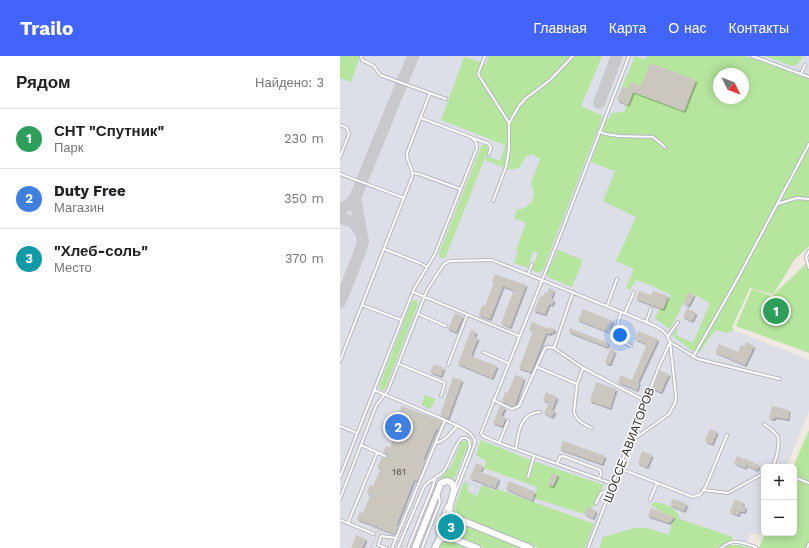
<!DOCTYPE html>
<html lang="ru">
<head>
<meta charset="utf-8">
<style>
	:root { --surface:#fff; --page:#f6f6f6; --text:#202124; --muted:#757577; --line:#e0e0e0; --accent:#4264fb }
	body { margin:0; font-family:"Work Sans",sans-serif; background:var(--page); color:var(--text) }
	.controls { position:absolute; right:12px; bottom:12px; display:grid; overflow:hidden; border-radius:6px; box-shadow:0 2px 10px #0003 }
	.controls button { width:36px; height:36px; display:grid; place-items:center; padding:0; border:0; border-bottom:1px solid var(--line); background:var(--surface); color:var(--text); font:20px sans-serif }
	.compass { position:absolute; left:373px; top:12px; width:36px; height:36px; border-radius:50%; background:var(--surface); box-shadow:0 2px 10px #0003; rotate:132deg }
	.you { position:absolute; left:280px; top:279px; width:14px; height:14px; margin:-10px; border:3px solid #fff; border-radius:50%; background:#1a73e8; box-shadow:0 0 0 6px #1a73e833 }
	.badge { display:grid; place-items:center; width:26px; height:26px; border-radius:50%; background:var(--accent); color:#fff; font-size:13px; font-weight:700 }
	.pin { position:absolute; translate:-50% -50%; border:2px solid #fff; box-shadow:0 1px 4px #0006 }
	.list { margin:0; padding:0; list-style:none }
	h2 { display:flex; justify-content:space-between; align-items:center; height:52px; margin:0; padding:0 16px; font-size:17px }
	h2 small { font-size:13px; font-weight:400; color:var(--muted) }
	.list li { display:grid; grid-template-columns:26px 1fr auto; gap:12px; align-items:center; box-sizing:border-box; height:60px; padding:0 16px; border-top:1px solid var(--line) }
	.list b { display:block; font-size:15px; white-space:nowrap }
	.list p { margin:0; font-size:13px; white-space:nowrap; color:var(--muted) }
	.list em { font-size:13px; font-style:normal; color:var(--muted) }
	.map { position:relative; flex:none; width:469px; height:492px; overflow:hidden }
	header { display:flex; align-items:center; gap:24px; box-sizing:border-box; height:56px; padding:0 20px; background:var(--accent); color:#fff }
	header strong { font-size:19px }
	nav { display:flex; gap:22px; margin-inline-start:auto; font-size:14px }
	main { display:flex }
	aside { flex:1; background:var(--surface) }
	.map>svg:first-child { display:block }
	.airport { fill:#dcdee8; fill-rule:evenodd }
	.green { fill:#b6e59e; fill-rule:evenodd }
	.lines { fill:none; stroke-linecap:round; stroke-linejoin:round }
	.taxiway { stroke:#c9c8cc; stroke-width:12 }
	.building { fill:#cbc7bf; filter:url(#shadow) }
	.lane-casing { stroke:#b4b7c1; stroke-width:4 }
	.secondary-casing { stroke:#b4b7c1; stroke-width:8 }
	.path { stroke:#c9c9c9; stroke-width:1; stroke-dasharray:3 2; stroke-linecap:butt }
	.lane { stroke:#fff; stroke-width:2 }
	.secondary { stroke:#fff; stroke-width:6 }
	.labels { text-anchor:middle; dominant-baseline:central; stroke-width:3; stroke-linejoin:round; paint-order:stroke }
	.number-label { font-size:10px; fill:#555452 }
	.street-label { font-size:12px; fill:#2e2e2e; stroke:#fff }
</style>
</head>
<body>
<header>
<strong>Trailo</strong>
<nav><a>Главная</a><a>Карта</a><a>О нас</a><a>Контакты</a></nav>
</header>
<main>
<aside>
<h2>Рядом<small>Найдено: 3</small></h2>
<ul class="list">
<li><span class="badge" style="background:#2e9e5b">1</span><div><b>СНТ &quot;Спутник&quot;</b><p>Парк</p></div><em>230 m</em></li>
<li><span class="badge" style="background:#3f7fe0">2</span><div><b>Duty Free</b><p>Магазин</p></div><em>350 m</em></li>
<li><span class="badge" style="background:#0f9aa8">3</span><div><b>&quot;Хлеб-соль&quot;</b><p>Место</p></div><em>370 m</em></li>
</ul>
</aside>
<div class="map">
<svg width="469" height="492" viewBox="0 0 469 492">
	<defs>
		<filter id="shadow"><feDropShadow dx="1.5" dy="2" stdDeviation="0" flood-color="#0004"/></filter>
	</defs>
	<rect width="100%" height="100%" fill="#efe9e1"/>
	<path class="airport" d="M0 0H469V190L455 203 434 237 432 238 410 232 392 272 393 274 469 304V355L446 411H424V470L421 478 418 479 411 477 407 487 346 465 335 492H0ZM379 18H403V42H379Z"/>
	<path class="green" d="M1 0H20L11 26 0 22V3Z
		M149 0H262L241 50 263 60 203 214 199 217 192 214 198 197 193 195 188 212 174 207 178 195 176 194 186 167 174 162 177 154 185 152 192 146 194 136 191 127 200 103 192 98 185 101 180 111 170 114 145 104 147 100 160 105 165 89 101 64 124 1 146 8Z
		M295 0 305 4 307 0H405L469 23V190L455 203 434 237 432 238 410 232 392 271 393 274 387 277 375 274 360 296 352 295 332 279 336 273 338 274 336 279 353 287 370 247 349 236 330 273 325 270 315 262 320 252 323 253 331 239 310 229 296 224 290 234 286 232 294 213 276 205 296 161 263 145 275 115 251 106 267 62 269 63 271 57 284 56 296 28 288 33 282 31ZM379 18H403V42H379Z
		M425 0H463L458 8 452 10Z
		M143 89H147L148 94 106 200 104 202H101L99 197 141 91Z
		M218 194 243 204 232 231 208 221 207 217Z
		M469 205V297L396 270 412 233 432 240Z
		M74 244H77L78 248 45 333 41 335 39 330 72 245Z
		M85 339 95 343 92 351 89 353 82 349V346Z
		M469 374V492H419L425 477H454L453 411Z
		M141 384 193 405 264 429 252 453 247 451 244 458 194 442 197 431 144 412 146 405 136 399Z
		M123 385H127L128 389 114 423 107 421 103 422 98 429 101 421 111 411 121 386Z
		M124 426 129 429 127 435 137 440 142 429 156 435 158 433 254 468 245 492H199L120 461 116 458 114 453Z
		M314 446C326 448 336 451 340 463L393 481 389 489H399L410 492H259L263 481 295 472H307L329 479 333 463 311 449Z
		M119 467 180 492H146L113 480Z
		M104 484H111L130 492H98L102 486Z"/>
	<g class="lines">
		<path class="taxiway" d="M259 47 277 0
			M0 153 10 148 15 142
			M0 161 14 167 21 176
			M0 246 18 201 23 186 15 142 73 0"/>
	</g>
	<path class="building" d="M310 7 356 24 344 55 293 36 288 49 277 44 282 31 288 33 291 26 301 30Z
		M155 218 186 229 170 271 161 267 174 234 163 230 150 263 139 259 142 249 145 250 154 226 152 225Z
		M209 232 214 234 211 243 214 244 212 249 209 248 205 258 194 255 201 239 203 240 205 236 207 237Z
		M299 235 311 239 313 235 328 240 323 253 296 243Z
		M349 236 354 239 348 250 343 247Z
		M347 252 356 257 352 265 343 261Z
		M243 253 273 265 269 273 271 277 238 264Z
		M115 257 123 260 116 276 108 273Z
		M192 266 210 273V271L215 273 213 277 211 276 210 278 206 277 191 316 179 312 193 275 189 273Z
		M230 272 268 287 267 291 229 276Z
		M131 274 136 276 134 281 138 282 131 300 157 310 152 322 118 308Z
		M298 275 318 283 298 326 299 327 297 334 278 326 281 319 292 324 307 288 295 283Z
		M406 286 414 290 405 309 375 296 379 288 398 296 401 289 405 290Z
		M270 293 275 295 270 308 265 307Z
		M94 308 104 312 101 320 90 316Z
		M320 315 329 318 321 336 313 333Z
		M175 319 184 322 175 349 172 350 162 345 165 336 168 337Z
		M113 321 122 324 108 362 100 359Z
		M256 326 276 333 270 352 250 345Z
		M206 336 217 341 212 354 215 355 212 361 204 357 209 346 203 344Z
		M62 350 102 365 98 374 96 373 83 404 85 405 77 425 74 424 56 470H58L55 478 17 463 20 456 23 457 31 438 27 437 30 429 33 430 41 412 37 411 42 401 45 402 47 401V398L43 396 46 390 50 391 62 360 59 358Z
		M160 350 165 352 161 360 166 362 162 370 153 367Z
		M432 350 449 354 448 363 435 361 434 363 429 362Z
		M370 373 377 376 372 388 365 385Z
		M223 385 265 400 262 408 220 393Z
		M302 395 312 399 307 411 298 407Z
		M397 400 419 409 417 414 406 409 405 412 394 407Z
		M136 407 143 410 140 416 159 423 155 432 130 422Z
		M213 417 218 419 213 430 208 429Z
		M169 425 195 436 192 444 166 433Z
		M333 443 347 448 344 455 330 449Z
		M395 443 404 447 402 450 406 451 404 456 400 455 398 459 390 456Z
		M247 451 256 455 253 462 244 458Z
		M311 452 334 461 329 467 308 460Z
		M16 479 26 483 22 492H11Z"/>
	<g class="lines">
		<g class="lane-casing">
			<path id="lane" d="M21 0 22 4 34 10 40 19 106 43
				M145 0 138 18 169 67
				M412 0 469 21
				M461 18 465 9
				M81 62 149 88 151 92 149 98
				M0 69 7 72 9 78 0 101
				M259 75 265 78 279 80 313 81 325 91
				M73 117 79 118 120 133
				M0 118 64 142
				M153 145 166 111 169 93V67L179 50 185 43 210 24 233 0
				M437 148 457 142 469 143
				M44 193 80 207 87 211
				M469 195 466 201 469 212
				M188 218 192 208
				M73 236 179 280
				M22 249 61 264
				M267 250 277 223
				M281 256 276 275 281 284 291 290
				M285 257 294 236
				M78 258 106 270
				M306 266 311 253
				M328 280 338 266
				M214 292 243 312 298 341 306 344
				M143 296 168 307
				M353 301 398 222 469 88
				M0 305 72 121C74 112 66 106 67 97L90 37
				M59 308 105 327 101 340
				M108 309 127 259
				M197 311 237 328 234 356C236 365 244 368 252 372
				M237 328 243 312
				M34 334 105 364
				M153 344 172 353 179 350 205 292 209 291 214 292 233 236
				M424 368C428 371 434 375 437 379 441 385 436 404 433 411
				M0 370 17 377
				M96 387C106 384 109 379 116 371
				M159 387 168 365
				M21 389 45 400
				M176 393C178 377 180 357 200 356
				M217 408 220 401 223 400 260 414 261 418 259 423
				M279 412 353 441 361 438 366 430 387 379
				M0 421 74 233 95 198 137 92 136 86 132 82
				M188 421 194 400
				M454 421 469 427
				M273 428 159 387 143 380 141 377 221 177 289 0
				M363 434 388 437 424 417
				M0 443 36 350 48 334 87 234 104 208 110 205 152 204 311 268C320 272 327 276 330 286L336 340 335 347 329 358 290 386
				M310 444 317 427
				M256 447 261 437 264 436 269 437
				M0 464 34 478
				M8 467 37 397
				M98 483 100 467 107 449
				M46 492 38 489 41 480 56 482
				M52 492 105 364C114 369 135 375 135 387L116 436
				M58 492 84 431C89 423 97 423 103 416 112 406 112 391 122 382H126L129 384 130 391 115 430
				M68 492 93 430 95 422
				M82 492 100 446 99 440
				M248 492 318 313 330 286 358 303 440 323
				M381 492C394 481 401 487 416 491
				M467 492 469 488"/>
		</g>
		<g class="secondary-casing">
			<path id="secondary" d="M75 492 101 427 107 425C123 429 106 447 110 457 112 461 117 463 121 464L190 492
				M95 492 99 484 107 480 137 492"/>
		</g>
		<path class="path" d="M123 460 138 430 123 424
			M108.5 471a3.5 3.5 0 1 1 7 0a3.5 3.5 0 1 1-7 0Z
			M115 473 164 492
			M106 475V470L109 463
			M37 477 38 474 49 477
			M31 492 36 480
			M62 492 64 488"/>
		<use href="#lane" class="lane"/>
		<use href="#secondary" class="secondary"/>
	</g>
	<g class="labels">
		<g class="number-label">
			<text x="59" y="415">161</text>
		</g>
		<g class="street-label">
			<text transform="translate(289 389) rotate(-69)">ШОССЕ АВИАТОРОВ</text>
		</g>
	</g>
</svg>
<div class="controls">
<button>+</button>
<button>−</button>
</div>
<svg class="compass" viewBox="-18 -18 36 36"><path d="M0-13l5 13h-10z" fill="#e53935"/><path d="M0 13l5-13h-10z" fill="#757577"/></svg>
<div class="you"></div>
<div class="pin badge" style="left:436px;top:255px;background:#2e9e5b">1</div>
<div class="pin badge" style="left:58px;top:371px;background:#3f7fe0">2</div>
<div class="pin badge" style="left:111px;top:471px;background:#0f9aa8">3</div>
</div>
</main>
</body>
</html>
